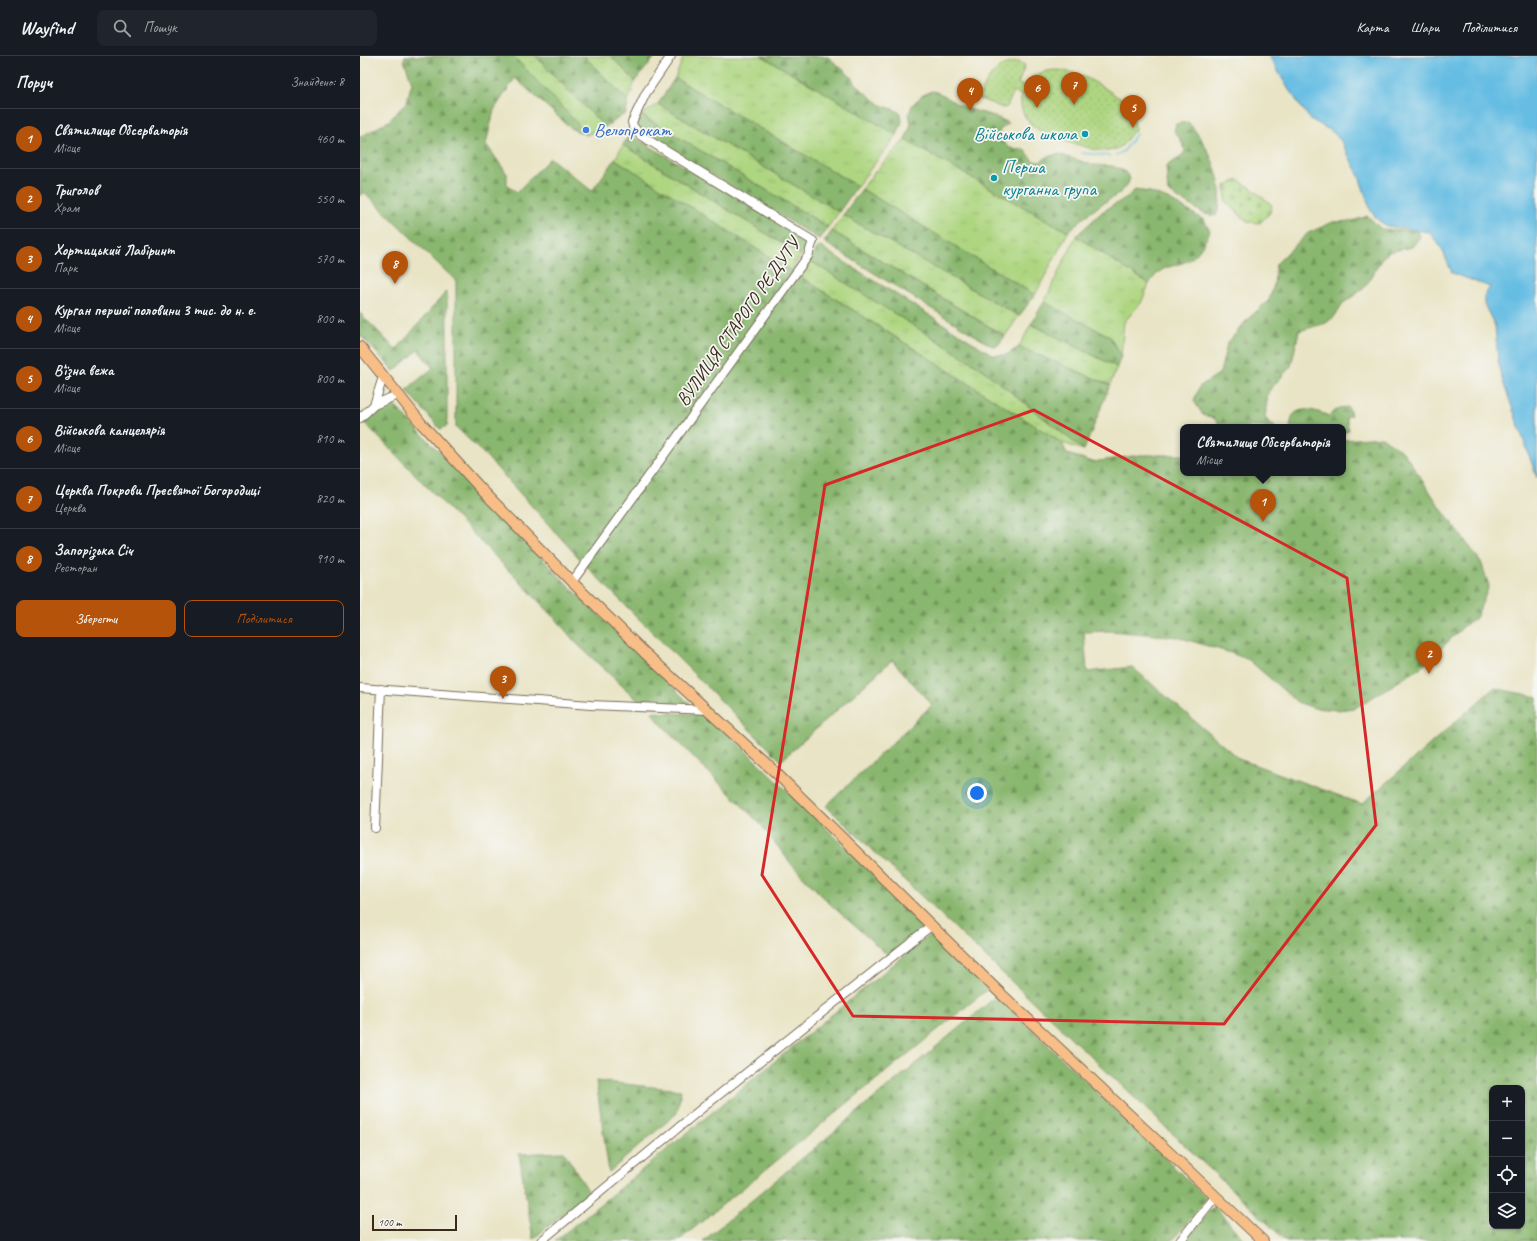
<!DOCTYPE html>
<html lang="uk">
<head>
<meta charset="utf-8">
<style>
	:root { --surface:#171b24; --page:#20242c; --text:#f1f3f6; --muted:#9ea1a6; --line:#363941; --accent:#b45309 }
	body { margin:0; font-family:Caveat,sans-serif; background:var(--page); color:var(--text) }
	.controls { position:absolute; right:12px; bottom:12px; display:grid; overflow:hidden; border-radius:8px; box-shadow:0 1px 3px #0004 }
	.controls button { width:36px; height:36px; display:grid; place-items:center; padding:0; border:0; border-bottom:1px solid var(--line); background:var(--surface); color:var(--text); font:20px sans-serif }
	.scale { position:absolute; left:12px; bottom:10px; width:85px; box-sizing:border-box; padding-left:4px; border:2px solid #3b2a1e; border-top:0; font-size:11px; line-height:14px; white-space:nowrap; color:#3b2a1e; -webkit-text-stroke:3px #f6f6f2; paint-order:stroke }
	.you { position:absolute; left:617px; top:737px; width:14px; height:14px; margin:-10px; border:3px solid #fff; border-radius:50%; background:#1a73e8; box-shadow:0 0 0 6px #1a73e833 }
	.badge { display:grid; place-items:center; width:26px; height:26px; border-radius:50%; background:var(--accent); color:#fff; font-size:13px; font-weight:700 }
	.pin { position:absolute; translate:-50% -33px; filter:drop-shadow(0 1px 2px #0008) }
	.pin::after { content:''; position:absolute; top:21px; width:14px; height:12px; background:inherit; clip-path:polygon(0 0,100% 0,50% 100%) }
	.popup { position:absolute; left:820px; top:368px; width:166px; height:52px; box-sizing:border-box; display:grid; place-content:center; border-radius:8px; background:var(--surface); filter:drop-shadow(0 1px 3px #0005); font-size:13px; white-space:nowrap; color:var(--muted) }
	.popup b { font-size:15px; color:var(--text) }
	.popup::after { content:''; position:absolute; left:50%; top:100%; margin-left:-8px; border:8px solid transparent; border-top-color:var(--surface) }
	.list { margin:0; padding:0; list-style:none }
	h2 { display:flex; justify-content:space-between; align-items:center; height:52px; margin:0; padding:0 16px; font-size:17px }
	h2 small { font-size:13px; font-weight:400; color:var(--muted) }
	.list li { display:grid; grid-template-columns:26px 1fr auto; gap:12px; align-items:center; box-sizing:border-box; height:60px; padding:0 16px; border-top:1px solid var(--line) }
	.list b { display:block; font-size:15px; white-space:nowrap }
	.list p { margin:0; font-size:13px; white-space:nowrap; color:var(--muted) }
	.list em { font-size:13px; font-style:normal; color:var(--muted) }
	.actions { display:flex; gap:8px; padding:12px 16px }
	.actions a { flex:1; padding:9px 0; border:1px solid var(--accent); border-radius:8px; text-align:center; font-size:14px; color:var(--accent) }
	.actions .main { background:var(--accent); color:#fff }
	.icon { flex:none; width:22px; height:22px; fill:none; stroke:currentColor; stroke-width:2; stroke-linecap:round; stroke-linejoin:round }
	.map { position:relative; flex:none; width:1177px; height:1185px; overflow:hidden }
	header { display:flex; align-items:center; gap:24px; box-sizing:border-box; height:56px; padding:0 20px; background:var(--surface); border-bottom:1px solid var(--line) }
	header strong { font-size:19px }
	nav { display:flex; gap:22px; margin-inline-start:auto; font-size:14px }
	.search { width:280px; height:36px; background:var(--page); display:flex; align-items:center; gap:10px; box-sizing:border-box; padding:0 14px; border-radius:8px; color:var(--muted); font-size:15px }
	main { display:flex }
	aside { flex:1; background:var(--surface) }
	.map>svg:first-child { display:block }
	.grass { fill:url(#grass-tufts); stroke:#748050 }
	.forest { fill:url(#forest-firs); stroke:#627046; fill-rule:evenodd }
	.cemetery { fill:url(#cemetery-stones); stroke:#748050 }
	.park { fill:url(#park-dots); stroke:#748050 }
	.water { fill:#66bde3; stroke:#507480 }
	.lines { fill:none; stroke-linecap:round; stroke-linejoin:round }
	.stream { stroke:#66bde3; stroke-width:1.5 }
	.minor-casing { stroke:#786b58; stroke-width:10 }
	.major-casing { stroke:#786b58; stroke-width:12 }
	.minor { stroke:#fff; stroke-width:8 }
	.major { stroke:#f7be87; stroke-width:10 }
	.marked { fill:none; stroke:#d62828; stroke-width:3; stroke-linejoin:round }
	.shop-dot { fill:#3f7fe0; stroke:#f6f6f2; stroke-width:1.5 }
	.culture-dot { fill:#0f9aa8; stroke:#f6f6f2; stroke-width:1.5 }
	.labels { text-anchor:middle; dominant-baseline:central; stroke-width:3.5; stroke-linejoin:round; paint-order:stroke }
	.shop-label { font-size:19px; fill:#366cbe; stroke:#f6f6f2; text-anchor:start }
	.culture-label { font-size:19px; fill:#0d838f; stroke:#f6f6f2; text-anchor:end }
	.street-label { font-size:19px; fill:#3b2a1e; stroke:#f6f6f2 }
</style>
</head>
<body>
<header>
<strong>Wayfind</strong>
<div class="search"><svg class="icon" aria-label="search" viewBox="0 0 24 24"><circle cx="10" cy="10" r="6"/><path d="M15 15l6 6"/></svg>Пошук</div>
<nav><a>Карта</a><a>Шари</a><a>Поділитися</a></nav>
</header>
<main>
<aside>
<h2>Поруч<small>Знайдено: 8</small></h2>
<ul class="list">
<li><span class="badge">1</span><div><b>Святилище Обсерваторія</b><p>Місце</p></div><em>460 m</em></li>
<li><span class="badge">2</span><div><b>Триголов</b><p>Храм</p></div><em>550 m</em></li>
<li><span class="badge">3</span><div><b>Хортицький Лабіринт</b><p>Парк</p></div><em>570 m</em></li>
<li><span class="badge">4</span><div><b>Курган першої половини 3 тис. до н. е.</b><p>Місце</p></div><em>800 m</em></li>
<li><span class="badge">5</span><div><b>В'їзна вежа</b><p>Місце</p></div><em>800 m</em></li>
<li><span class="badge">6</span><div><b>Військова канцелярія</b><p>Місце</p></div><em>810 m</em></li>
<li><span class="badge">7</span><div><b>Церква Покрови Пресвятої Богородиці</b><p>Церква</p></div><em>820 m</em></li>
<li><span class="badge">8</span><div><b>Запорізька Січ</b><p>Ресторан</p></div><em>910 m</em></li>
</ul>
<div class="actions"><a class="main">Зберегти</a><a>Поділитися</a></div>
</aside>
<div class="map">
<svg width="1177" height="1185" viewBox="0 0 1177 1185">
	<defs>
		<pattern id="grass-tufts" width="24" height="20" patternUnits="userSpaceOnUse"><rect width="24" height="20" fill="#aed681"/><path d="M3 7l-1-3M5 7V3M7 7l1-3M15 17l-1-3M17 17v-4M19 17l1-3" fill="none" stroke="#97b86f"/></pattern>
		<pattern id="forest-firs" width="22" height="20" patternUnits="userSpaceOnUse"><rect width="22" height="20" fill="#8ab76f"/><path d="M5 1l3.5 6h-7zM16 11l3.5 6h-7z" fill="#72955b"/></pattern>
		<pattern id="cemetery-stones" width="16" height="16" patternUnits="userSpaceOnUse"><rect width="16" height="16" fill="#aed681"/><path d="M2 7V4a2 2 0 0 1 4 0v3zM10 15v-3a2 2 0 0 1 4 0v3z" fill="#97b86f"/></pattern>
		<pattern id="park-dots" width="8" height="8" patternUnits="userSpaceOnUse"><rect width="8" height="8" fill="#aed681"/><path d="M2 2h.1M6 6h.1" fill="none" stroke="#97b86f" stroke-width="1.8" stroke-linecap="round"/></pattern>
	</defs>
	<rect width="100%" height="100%" fill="#f6f6f2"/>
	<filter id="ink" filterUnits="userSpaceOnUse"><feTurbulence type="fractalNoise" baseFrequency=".025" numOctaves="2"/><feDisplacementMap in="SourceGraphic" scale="8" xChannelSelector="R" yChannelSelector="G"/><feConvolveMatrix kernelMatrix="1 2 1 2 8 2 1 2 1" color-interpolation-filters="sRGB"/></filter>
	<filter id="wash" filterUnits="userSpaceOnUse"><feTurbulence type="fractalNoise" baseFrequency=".012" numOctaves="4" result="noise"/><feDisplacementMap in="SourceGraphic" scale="16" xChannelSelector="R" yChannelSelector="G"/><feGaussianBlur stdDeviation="0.9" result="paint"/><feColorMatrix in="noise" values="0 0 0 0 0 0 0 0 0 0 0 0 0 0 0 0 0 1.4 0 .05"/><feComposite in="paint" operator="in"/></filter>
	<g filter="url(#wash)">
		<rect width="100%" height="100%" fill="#e9e4c5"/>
		<path class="grass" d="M153 0H175L245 71 227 79Z
			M224 0H251L275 25 268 45Z
			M324 0H402L537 79 497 130 315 22Z
			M298 48 479 156 468 171 281 59Z
			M545 84 708 176 675 239 502 133 514 117Z
			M263 89 441 199 431 215 255 103Z
			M483 159 659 260 645 280 472 175Z
			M716 180 789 228 781 247 764 266 761 300 749 280 684 246Z
			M449 204 618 310 724 394 702 387 438 219Z
			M671 268 757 311 750 329 659 291Z"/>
		<path class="forest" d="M45 0H153L218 68 227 79 212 73 155 22 134 54 126 88 147 118V130L157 136 190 102 232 135 255 103 702 387 707 398 733 406 780 399H823V417H983V384L1022 381 1044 397 1082 454 1121 506 1129 530 1116 562 1104 570 1062 611 995 652 977 654 954 652 937 646 889 604 871 597 818 581 751 575 724 576 727 616 772 611 879 703 1002 748 1134 632 1177 641V1185H926L466 750 572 649 532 604 421 705 229 513 127 401 96 371V225L4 136 0 140V81L29 65 46 47 52 27 44 4ZM1132 1032H1162V1170H1132Z
			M175 0H224L268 45 266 57 245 71Z
			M251 0H294L295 1 275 25Z
			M402 0H467L488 18 502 34 521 49 540 56 542 65 537 79Z
			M315 22 497 130 479 156 298 48Z
			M572 35C584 37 591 46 602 50 618 57 634 58 648 67L639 75V82L649 92 664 93 673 105 680 106 687 101 698 98 733 109 752 110 764 115 770 122C766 138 751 141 739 150 728 158 717 167 708 176L545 84 551 68 549 57 553 48 563 39Z
			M281 59 468 171 459 183 287 80 276 68Z
			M828 66C847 87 870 130 856 160L845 158 808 136 806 110 821 101 825 95 821 84 814 75 816 68Z
			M269 78 450 185 441 199 263 89Z
			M502 133 675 239 659 260 483 159Z
			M775 134 790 136 810 144 844 164 850 175C844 187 838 201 825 206 806 213 802 209 789 228L716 180 742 156 767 141Z
			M1008 160 1021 173 1058 175 1060 181 1052 191 1029 196 1022 202 1011 222 1003 233 982 248 975 260 966 267 939 275 931 310 908 336 905 362 915 371H861L854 362 843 359 834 345 839 331 860 317 867 288 887 264 909 244 914 229 916 208 948 177 973 166 992 165Z
			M472 175 644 280H645L638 289 632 290 464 186Z
			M459 190 633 299H646L659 291 750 329 724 394 618 310 449 204Z
			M87 235V370L80 373 46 334 73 312 58 294 34 315 0 279V257L36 294Z
			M684 246 749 280 761 300 757 311 671 268Z
			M30 345 206 527 334 652 284 650 215 586 197 564 2 364Z
			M988 351 991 359 986 362 989 374 983 378V371H930C931 368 931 364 932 361 939 348 960 356 969 360L979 352Z
			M292 656 348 659 566 868 529 900 471 849 432 809 402 770 300 667Z
			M573 876 629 932 318 1185H195Z
			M637 940 847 1143 812 1185H343Z
			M236 1025 321 1034 317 1057 249 1116Z
			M204 1096 229 1136 173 1183 159 1098Z
			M854 1150 885 1185H824Z"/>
		<path class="cemetery" d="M878 124 890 131 912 149 910 157 900 167 888 166 866 146 865 130Z"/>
		<path class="park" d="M660 6 665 9 658 28 666 31C668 28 670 23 673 21 704 0 745 32 771 50L774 55V69L776 70 774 76H772C767 84 762 92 753 94 742 97 730 92 719 89 694 82 657 73 661 39L653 36 647 51 643 52 618 42C630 21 633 7 660 6Z"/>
		<path class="water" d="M909 0H1177V422L1141 320 1138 304 1135 270 1124 248V240L1130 231 1092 217 1082 193 1069 176 1027 170 1018 164 1011 155 999 120 981 85 973 76 950 63 929 34Z"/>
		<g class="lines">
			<path class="stream" d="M722 97 749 100
				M756 99 764 95 776 78"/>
		</g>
	</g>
	<g filter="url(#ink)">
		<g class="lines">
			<g class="minor-casing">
				<path id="minor" d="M14 349 23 321
					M0 362 14 349 37 339
					M212 526 448 200 453 185 280 79 273 70 272 66 286 37 311 0
					M0 632 231 649 348 654
					M15 772 21 633
					M181 1185 341 1053 572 869
					M820 1185 855 1141"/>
			</g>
			<g class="major-casing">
				<path id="major" d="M0 291 61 367 123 435 212 526 286 598 414 715 636 933 903 1185"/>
			</g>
			<use href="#minor" class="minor"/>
			<use href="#major" class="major"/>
		</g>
	</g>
	<path class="marked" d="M674 354 987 522 1016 769 864 968 493 960 402 819 465 429Z"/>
	<circle class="shop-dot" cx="226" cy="74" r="4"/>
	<g class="culture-dot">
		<circle cx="725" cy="78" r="4"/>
		<circle cx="634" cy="122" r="4"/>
	</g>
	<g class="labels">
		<g class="shop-label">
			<text x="234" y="74">Велопрокат</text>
		</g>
		<g class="culture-label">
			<text x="717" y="78">Військова школа</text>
			<text x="642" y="111" text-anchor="start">Перша<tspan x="642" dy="22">курганна група</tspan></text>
		</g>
		<g class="street-label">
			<text transform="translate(378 266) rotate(-55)">ВУЛИЦЯ СТАРОГО РЕДУТУ</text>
		</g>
	</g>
</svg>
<div class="controls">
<button>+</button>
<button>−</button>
<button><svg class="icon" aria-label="locate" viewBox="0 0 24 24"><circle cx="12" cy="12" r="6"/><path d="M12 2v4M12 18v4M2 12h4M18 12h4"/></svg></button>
<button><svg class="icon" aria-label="layers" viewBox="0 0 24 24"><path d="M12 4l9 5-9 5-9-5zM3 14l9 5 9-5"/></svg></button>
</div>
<div class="scale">100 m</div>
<div class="you"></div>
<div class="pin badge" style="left:903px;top:466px">1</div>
<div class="popup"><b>Святилище Обсерваторія</b>Місце</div>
<div class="pin badge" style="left:1069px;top:618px">2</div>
<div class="pin badge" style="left:143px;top:643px">3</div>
<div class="pin badge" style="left:610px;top:55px">4</div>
<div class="pin badge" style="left:773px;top:72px">5</div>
<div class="pin badge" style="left:677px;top:52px">6</div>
<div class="pin badge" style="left:714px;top:49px">7</div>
<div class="pin badge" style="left:35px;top:228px">8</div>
</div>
</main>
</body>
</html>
